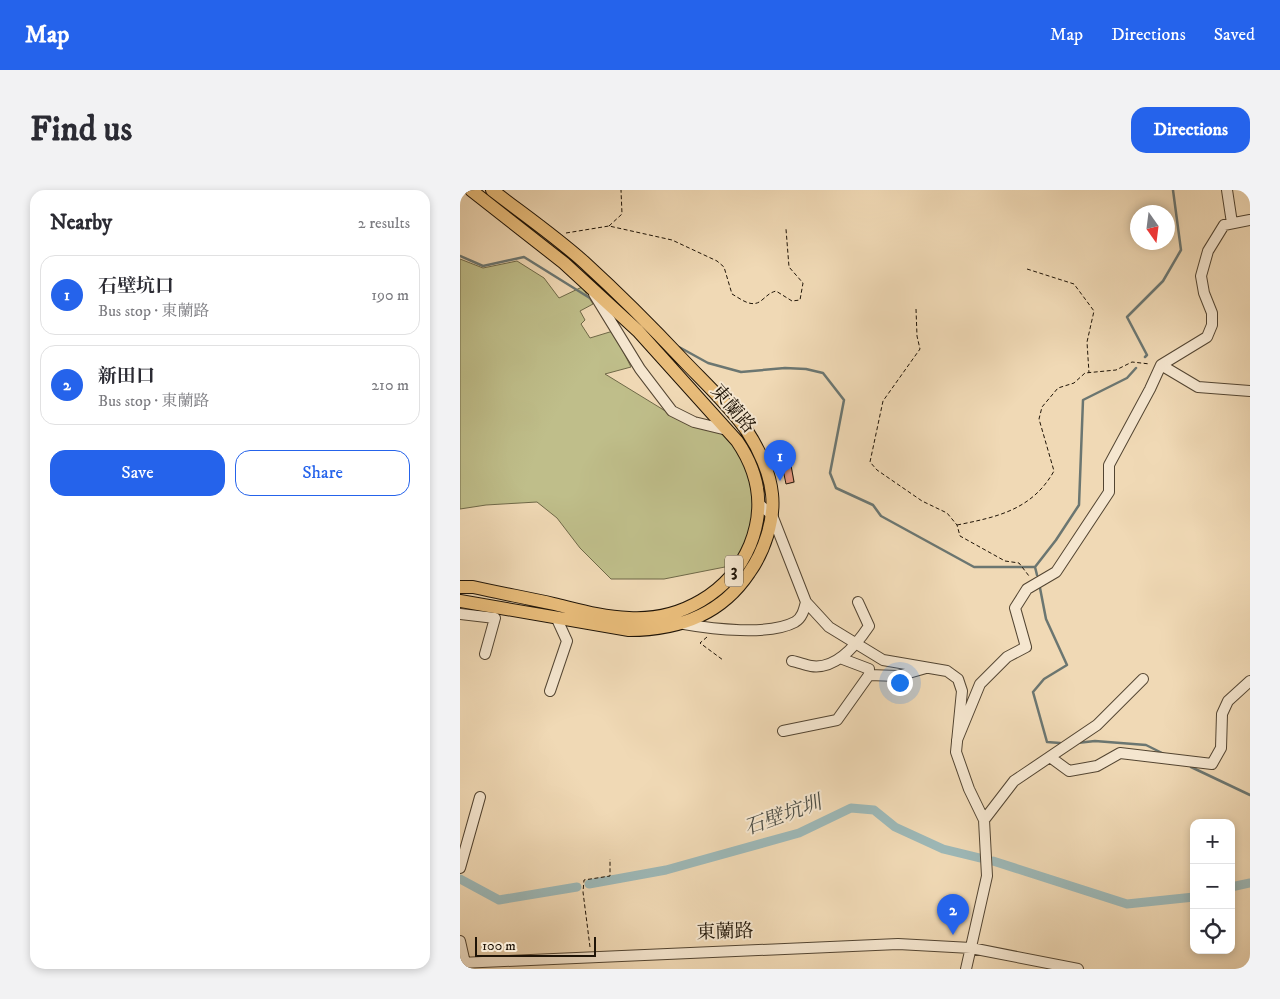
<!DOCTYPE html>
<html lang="en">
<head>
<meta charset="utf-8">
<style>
	:root { --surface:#fff; --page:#f2f2f3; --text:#2b2b33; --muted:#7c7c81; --line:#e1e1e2; --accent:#2563eb }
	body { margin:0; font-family:"IM FELL DW Pica","Noto Serif TC",serif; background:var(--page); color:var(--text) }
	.controls { position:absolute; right:15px; bottom:15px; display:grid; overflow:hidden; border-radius:10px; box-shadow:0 2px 8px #0003 }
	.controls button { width:45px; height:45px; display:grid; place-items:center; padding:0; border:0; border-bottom:1px solid var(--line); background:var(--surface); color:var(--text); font:25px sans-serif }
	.compass { position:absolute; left:670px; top:15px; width:45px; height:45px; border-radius:50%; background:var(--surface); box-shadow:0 2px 8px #0003; rotate:166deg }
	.scale { position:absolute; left:15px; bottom:12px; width:121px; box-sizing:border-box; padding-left:5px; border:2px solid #1f1407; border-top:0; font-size:14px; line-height:18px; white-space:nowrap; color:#1f1407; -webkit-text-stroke:4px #f5e6cf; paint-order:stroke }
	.you { position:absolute; left:439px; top:492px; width:18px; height:18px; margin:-12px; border:4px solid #fff; border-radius:50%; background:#1a73e8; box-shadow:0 0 0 8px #1a73e833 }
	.badge { display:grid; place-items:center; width:32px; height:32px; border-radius:50%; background:var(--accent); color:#fff; font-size:16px; font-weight:700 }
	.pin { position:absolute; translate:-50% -41px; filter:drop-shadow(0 1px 2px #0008) }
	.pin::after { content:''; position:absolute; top:26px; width:18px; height:15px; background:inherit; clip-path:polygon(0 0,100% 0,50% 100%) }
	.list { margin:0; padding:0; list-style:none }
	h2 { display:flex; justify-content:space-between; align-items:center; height:65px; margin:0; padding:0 20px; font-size:21px }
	h2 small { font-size:16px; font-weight:400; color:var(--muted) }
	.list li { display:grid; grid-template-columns:32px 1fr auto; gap:15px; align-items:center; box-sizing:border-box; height:80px; margin:0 10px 10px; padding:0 10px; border:1px solid var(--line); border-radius:15px }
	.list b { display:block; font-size:19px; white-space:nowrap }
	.list p { margin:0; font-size:16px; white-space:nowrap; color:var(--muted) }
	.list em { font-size:16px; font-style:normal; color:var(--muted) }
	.actions { display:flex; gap:10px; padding:15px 20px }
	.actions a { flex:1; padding:11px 0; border:1px solid var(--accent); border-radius:15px; text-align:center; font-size:18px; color:var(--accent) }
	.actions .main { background:var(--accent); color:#fff }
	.icon { flex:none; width:28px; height:28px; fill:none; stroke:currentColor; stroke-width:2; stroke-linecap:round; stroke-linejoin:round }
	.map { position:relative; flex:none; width:790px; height:779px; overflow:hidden; border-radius:15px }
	header { display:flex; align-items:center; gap:30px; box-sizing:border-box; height:70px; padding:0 25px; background:var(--accent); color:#fff }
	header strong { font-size:24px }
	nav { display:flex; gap:28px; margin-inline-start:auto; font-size:18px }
	.intro { display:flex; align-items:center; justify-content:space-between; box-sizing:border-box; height:120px; padding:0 30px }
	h1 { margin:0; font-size:35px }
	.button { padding:12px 22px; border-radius:15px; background:var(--accent); color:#fff; font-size:18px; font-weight:700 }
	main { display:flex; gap:30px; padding:0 30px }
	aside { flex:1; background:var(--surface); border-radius:15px; box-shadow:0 2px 8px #0003 }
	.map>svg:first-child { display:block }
	.green { fill:#bfbe8a; stroke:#6f6948 }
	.shadow { fill:#0003 }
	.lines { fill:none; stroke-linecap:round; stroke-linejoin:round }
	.stream { stroke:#6b7671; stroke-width:2.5 }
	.canal { stroke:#9db8b7; stroke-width:9 }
	.building { fill:#e69880; stroke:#1f1407 }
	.minor-casing { stroke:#534532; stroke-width:12 }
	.major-casing { stroke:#1f1407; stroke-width:14 }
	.path { stroke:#1f1407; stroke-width:1; stroke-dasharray:4 2.5; stroke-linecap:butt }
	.minor { stroke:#f5e6cf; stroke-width:10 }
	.major { stroke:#e8bc7a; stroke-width:12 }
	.labels { text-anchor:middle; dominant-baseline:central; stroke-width:4; stroke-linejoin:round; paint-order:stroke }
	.shield { fill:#f5e6cf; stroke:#5f5343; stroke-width:1 }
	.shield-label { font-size:18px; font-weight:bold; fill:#1f1407 }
	.street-label { font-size:19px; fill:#1f1407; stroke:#f5e6cf }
	.water-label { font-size:20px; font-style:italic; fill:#4b4d45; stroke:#f5e6cf }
</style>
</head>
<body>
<header>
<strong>Map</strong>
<nav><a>Map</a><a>Directions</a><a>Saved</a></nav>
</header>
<div class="intro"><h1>Find us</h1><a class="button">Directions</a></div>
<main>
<aside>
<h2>Nearby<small>2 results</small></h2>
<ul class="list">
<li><span class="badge">1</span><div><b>石壁坑口</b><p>Bus stop · 東蘭路</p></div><em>190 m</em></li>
<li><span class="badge">2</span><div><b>新田口</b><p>Bus stop · 東蘭路</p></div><em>210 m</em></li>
</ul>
<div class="actions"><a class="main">Save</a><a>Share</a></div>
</aside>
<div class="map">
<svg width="790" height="779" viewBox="0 0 790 779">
	<rect width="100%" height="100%" fill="#f0d9b5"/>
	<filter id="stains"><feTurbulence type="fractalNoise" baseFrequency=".004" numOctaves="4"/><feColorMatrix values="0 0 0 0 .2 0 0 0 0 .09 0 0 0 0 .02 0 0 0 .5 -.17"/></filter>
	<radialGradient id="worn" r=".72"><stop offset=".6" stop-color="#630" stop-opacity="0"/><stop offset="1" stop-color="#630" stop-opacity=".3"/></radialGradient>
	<path class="green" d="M0 69 23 78 57 71 84 88 99 108 122 97 133 114 120 121 125 130 121 134 130 148 153 141 171 177 145 184 220 230 263 242 290 279 294 329 284 358 275 375 204 389H151L120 358 97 328 77 312 26 315 0 319Z"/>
	<path class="shadow" d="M327 255 335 293 328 294 327 293Z"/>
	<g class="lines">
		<path class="stream" d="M0 66 23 76 64 67 133 110
			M219 157 248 173 281 182 325 178 346 179 363 183 384 210 370 283 376 298 413 315 421 326 514 377H575
			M685 167 687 165 667 127 703 91 721 60 713 0
			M577 385 575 377 596 350 619 315 623 210 667 188 676 178
			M580 398 586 429 607 475 584 489 573 502 587 552 600 553
			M617 553 635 551 686 555 704 564
			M731 577 790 605"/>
		<path class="canal" d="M533 671 667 714 734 707
			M0 689 39 710 117 697
			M129 694 206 680 339 643 391 618 414 620 435 637 483 659 520 668
			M771 697 790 693"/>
	</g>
	<path class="building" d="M327 253 334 292 326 294 318 255Z"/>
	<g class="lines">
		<g class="minor-casing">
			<path id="minor" d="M767 0 772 33
				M134 104 180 179 212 221 234 232 267 240
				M701 175 738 197 790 201
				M299 314 312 325 346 412 369 437 423 470 487 481 498 489 502 501 496 562 509 599 524 630 527 686 506 779
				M0 424 35 428 25 464
				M224 434C252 439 309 446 335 432 342 428 344 420 346 412
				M380 468 409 479V485L438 486 466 478
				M332 471C338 472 345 475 351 476 376 480 397 454 409 436L398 412
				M90 501 107 451 96 427
				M323 541 377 530 409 485
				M497 550 520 494 547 467 566 457 555 418 567 399 596 382 649 302V275L690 199 701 175 747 147 752 135V123L744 103 741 86 748 61 764 35 790 30
				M590 567 609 581 637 576 660 563 752 574 761 558 762 524 768 511 790 491
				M524 630 554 591 637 535 683 489
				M0 678 20 607
				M0 751 5 773
				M0 773 438 754 511 758 618 779"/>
		</g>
		<g class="major-casing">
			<path id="major" d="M0 397H13C40 403 67 408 94 414 119 420 143 427 169 428 220 431 270 403 290 355 305 318 299 283 277 251L178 141 104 73 11 0
				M0 411 169 440C218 440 261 425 289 383 304 362 315 330 312 304 310 283 299 259 287 241 270 216 245 193 224 171 192 137 159 104 124 72 95 46 63 24 32 0"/>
		</g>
		<path class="path" d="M149 36 162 24 161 0
			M106 43 149 36 212 50 257 71 264 77 272 104C281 109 292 119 302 110 307 106 309 103 316 101L332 111 340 110 343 93 329 77 326 39
			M567 79 614 94 634 121 627 152 629 183
			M456 119 457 146 460 159 423 211 410 272 417 280 462 311 487 323 497 335 500 346 545 371 559 373 569 386
			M497 335C537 327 572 320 594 281L579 229 582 217 598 198 614 193 625 183 656 180 672 172 690 174
			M247 447 240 453 263 470
			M130 757 123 702 124 690 150 686V669"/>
		<use href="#minor" class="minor"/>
		<use href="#major" class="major"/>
	</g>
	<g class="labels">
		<rect class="shield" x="265" y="365.5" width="18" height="31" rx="4"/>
		<g class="shield-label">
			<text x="274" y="381">3</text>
		</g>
		<g class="street-label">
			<text transform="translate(273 219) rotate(49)">東蘭路</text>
			<text transform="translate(265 742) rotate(-2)">東蘭路</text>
		</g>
		<g class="water-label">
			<text transform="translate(323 626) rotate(-20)">石壁坑圳</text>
		</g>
	</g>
	<rect width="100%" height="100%" filter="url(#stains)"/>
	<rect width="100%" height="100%" fill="url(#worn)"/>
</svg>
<div class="controls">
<button>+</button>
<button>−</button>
<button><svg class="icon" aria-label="locate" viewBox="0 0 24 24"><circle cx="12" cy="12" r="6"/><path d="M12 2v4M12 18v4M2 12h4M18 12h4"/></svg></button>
</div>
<svg class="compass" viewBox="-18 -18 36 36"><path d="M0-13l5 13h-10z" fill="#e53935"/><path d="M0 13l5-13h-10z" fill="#7c7c81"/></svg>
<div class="scale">100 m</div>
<div class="you"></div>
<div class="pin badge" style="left:320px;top:291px">1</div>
<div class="pin badge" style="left:493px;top:745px">2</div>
</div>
</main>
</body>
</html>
